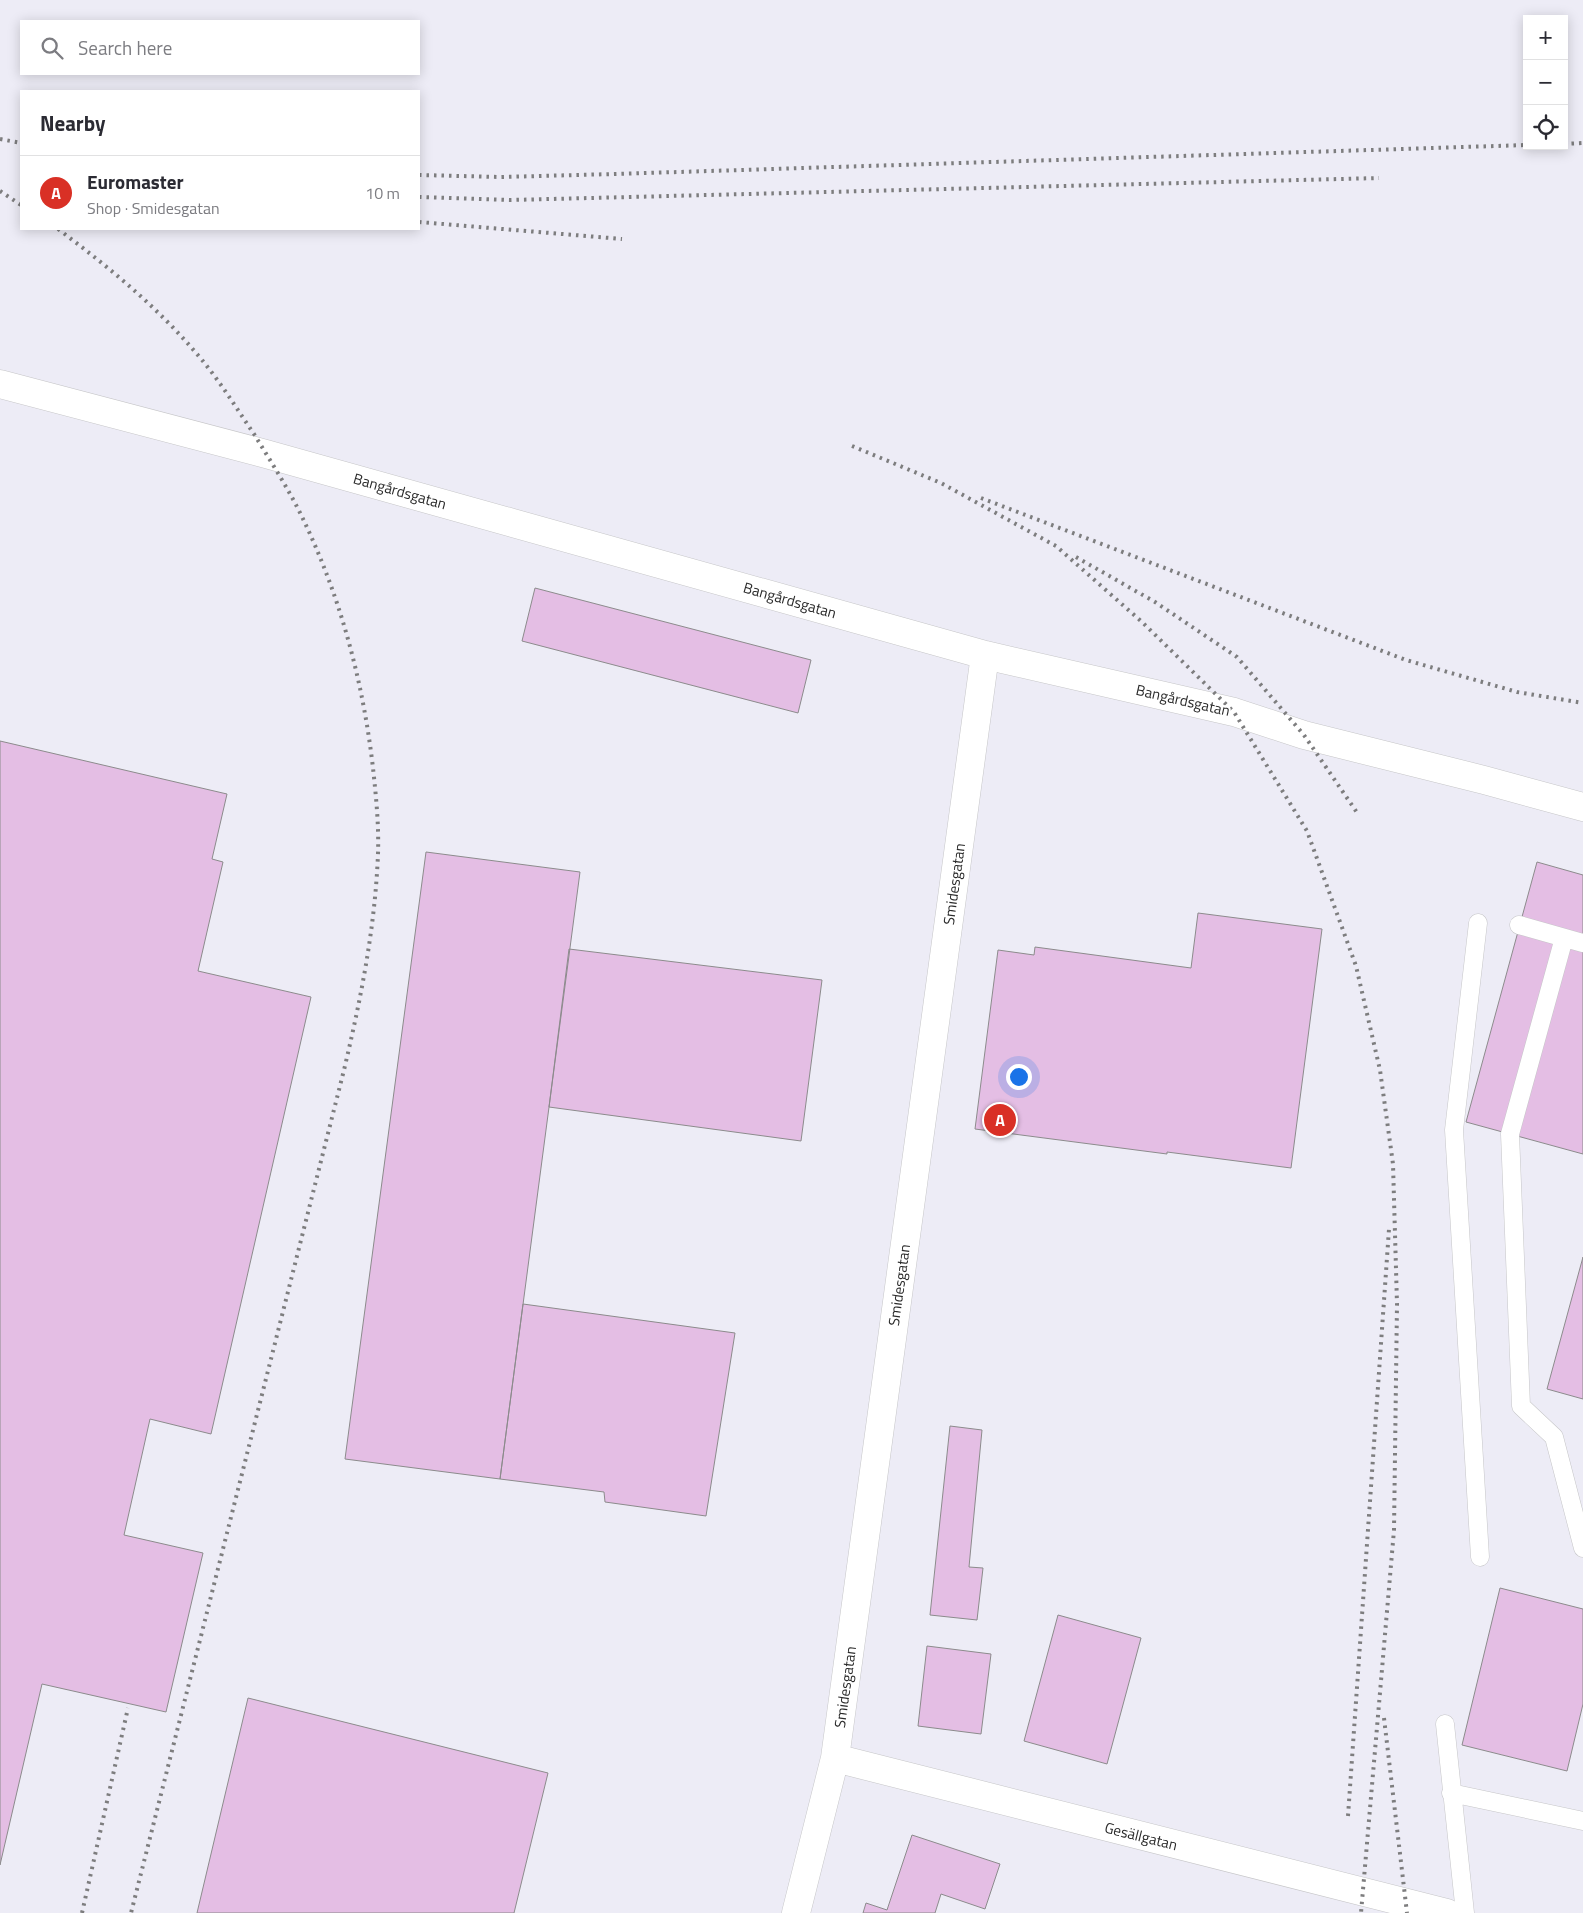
<!DOCTYPE html>
<html lang="en">
<head>
<meta charset="utf-8">
<style>
	:root { --surface:#fff; --page:#f2f2f3; --text:#2b2b33; --muted:#7c7c81; --line:#e1e1e2; --accent:#d93025 }
	body { margin:0; font-family:"Titillium Web",sans-serif; background:var(--page); color:var(--text) }
	.controls { position:absolute; right:15px; top:15px; display:grid; overflow:hidden; border-radius:0px; box-shadow:0 2px 12px #0003 }
	.controls button { width:45px; height:45px; display:grid; place-items:center; padding:0; border:0; border-bottom:1px solid var(--line); background:var(--surface); color:var(--text); font:25px sans-serif }
	.you { position:absolute; left:1018px; top:1076px; width:18px; height:18px; margin:-12px; border:4px solid #fff; border-radius:50%; background:#1a73e8; box-shadow:0 0 0 8px #1a73e833 }
	.badge { display:grid; place-items:center; width:32px; height:32px; border-radius:50%; background:var(--accent); color:#fff; font-size:16px; font-weight:700 }
	.pin { position:absolute; translate:-50% -50%; border:2px solid #fff; box-shadow:0 1px 5px #0006 }
	.list { margin:0; padding:0; list-style:none }
	h2 { display:flex; justify-content:space-between; align-items:center; height:65px; margin:0; padding:0 20px; font-size:21px }
	h2 small { font-size:16px; font-weight:400; color:var(--muted) }
	.list li { display:grid; grid-template-columns:32px 1fr auto; gap:15px; align-items:center; box-sizing:border-box; height:75px; padding:0 20px; border-top:1px solid var(--line) }
	.list b { display:block; font-size:19px; white-space:nowrap }
	.list p { margin:0; font-size:16px; white-space:nowrap; color:var(--muted) }
	.list em { font-size:16px; font-style:normal; color:var(--muted) }
	.icon { flex:none; width:28px; height:28px; fill:none; stroke:currentColor; stroke-width:2; stroke-linecap:round; stroke-linejoin:round }
	.map { position:relative; flex:none; width:1583px; height:1913px; overflow:hidden }
	.search { position:absolute; background:var(--surface); box-shadow:0 2px 12px #0003; left:20px; top:20px; width:400px; height:55px; display:flex; align-items:center; gap:12px; box-sizing:border-box; padding:0 18px; border-radius:0px; color:var(--muted); font-size:19px }
	.panel { position:absolute; background:var(--surface); box-shadow:0 2px 12px #0003; left:20px; top:90px; width:400px; height:140px; border-radius:0px }
	.map>svg:first-child { display:block }
	.built { fill:#edecf6; fill-rule:evenodd }
	.building { fill:#e4bee4; stroke:#8c8b8c }
	.lines { fill:none; stroke-linecap:round; stroke-linejoin:round }
	.lane-casing { stroke:#c6c6c8; stroke-width:19 }
	.street-casing { stroke:#c6c6c8; stroke-width:29 }
	.lane { stroke:#fff; stroke-width:18 }
	.street { stroke:#fff; stroke-width:28 }
	.rail { stroke:#7d7d7e; stroke-width:4; stroke-dasharray:2.5 5; stroke-linecap:butt }
	.labels { text-anchor:middle; dominant-baseline:central; stroke-width:4; stroke-linejoin:round; paint-order:stroke }
	.street-label { font-size:15px; fill:#2a2a2a; stroke:#fff }
</style>
</head>
<body>
<div class="map">
<svg width="1583" height="1913" viewBox="0 0 1583 1913">
	<rect width="100%" height="100%" fill="#f7f7f9"/>
	<path class="built" d="M0 0H1583V1913H0ZM1527 19H1564V146H1527ZM21 21H419V74H21ZM21 91H419V229H21Z"/>
	<path class="building" d="M535 588 811 660 798 713 522 641Z
		M0 741 227 794 212 859 223 862 198 971 311 997 211 1434 150 1419 124 1535 203 1553 166 1712 42 1684 0 1865Z
		M426 852 580 872 500 1479 345 1459Z
		M1537 862 1583 875V1154L1466 1122Z
		M1198 913 1322 929 1291 1168 1167 1152V1154L975 1129 998 950 1034 955 1035 947 1191 968Z
		M569 949 822 980 801 1141 549 1107Z
		M1583 1257V1399L1547 1389Z
		M523 1304 735 1333 706 1516 605 1502 604 1492 500 1479Z
		M950 1426 982 1430 969 1567 983 1568 977 1620 930 1615Z
		M1500 1588 1583 1609V1704L1567 1771 1462 1745Z
		M1058 1615 1141 1638 1107 1764 1024 1741Z
		M927 1646 991 1654 981 1734 918 1726Z
		M248 1698 548 1773 514 1913H197Z
		M912 1835 1000 1864 985 1909 941 1894 935 1913H863L866 1903 887 1910Z"/>
	<g class="lines">
		<g class="lane-casing">
			<path id="lane" d="M1478 923 1454 1130 1480 1557
				M1519 925 1583 943
				M1564 938 1510 1134 1521 1406 1554 1437 1583 1548
				M1445 1724 1465 1913
				M1451 1793 1583 1821"/>
		</g>
		<g class="street-casing">
			<path id="street" d="M0 384 266 454 985 655 1234 712 1304 735 1484 780 1583 807
				M835 1758 1447 1913
				M796 1913 835 1758 985 655"/>
		</g>
		<use href="#lane" class="lane"/>
		<use href="#street" class="street"/>
		<path class="rail" d="M0 139 21 143
			M1564 144 1583 143
			M419 175 501 177 615 174 1527 145
			M0 191 21 205
			M419 197 511 200 1379 178
			M419 222 622 239
			M58 229C110 268 160 309 202 360 221 383 237 409 254 434 271 462 290 491 304 521 341 599 363 682 373 768 376 796 379 825 378 854 375 928 361 998 344 1070L131 1913
			M852 446 941 483 1056 546 1142 622 1234 712 1307 831 1356 966 1380 1070 1393 1164 1397 1304 1394 1530 1361 1913
			M981 498 1406 660 1517 692 1583 703
			M1076 557 1155 602 1237 657 1304 735 1358 814
			M1384 1718 1407 1913
			M1348 1816 1389 1229
			M82 1913 128 1708"/>
	</g>
	<g class="labels">
		<g class="street-label">
			<text transform="translate(400 491) rotate(16)">Bangårdsgatan</text>
			<text transform="translate(790 600) rotate(16)">Bangårdsgatan</text>
			<text transform="translate(1183 700) rotate(13)">Bangårdsgatan</text>
			<text transform="translate(954 884) rotate(-82)">Smidesgatan</text>
			<text transform="translate(899 1285) rotate(-82)">Smidesgatan</text>
			<text transform="translate(845 1687) rotate(-82)">Smidesgatan</text>
			<text transform="translate(1141 1836) rotate(14)">Gesällgatan</text>
		</g>
	</g>
</svg>
<div class="controls">
<button>+</button>
<button>−</button>
<button><svg class="icon" aria-label="locate" viewBox="0 0 24 24"><circle cx="12" cy="12" r="6"/><path d="M12 2v4M12 18v4M2 12h4M18 12h4"/></svg></button>
</div>
<div class="you"></div>
<div class="pin badge" style="left:1000px;top:1120px">A</div>
<div class="search"><svg class="icon" aria-label="search" viewBox="0 0 24 24"><circle cx="10" cy="10" r="6"/><path d="M15 15l6 6"/></svg>Search here</div>
<section class="panel">
<h2>Nearby<small></small></h2>
<ul class="list">
<li><span class="badge">A</span><div><b>Euromaster</b><p>Shop · Smidesgatan</p></div><em>10 m</em></li>
</ul>
</section>
</div>
</body>
</html>
